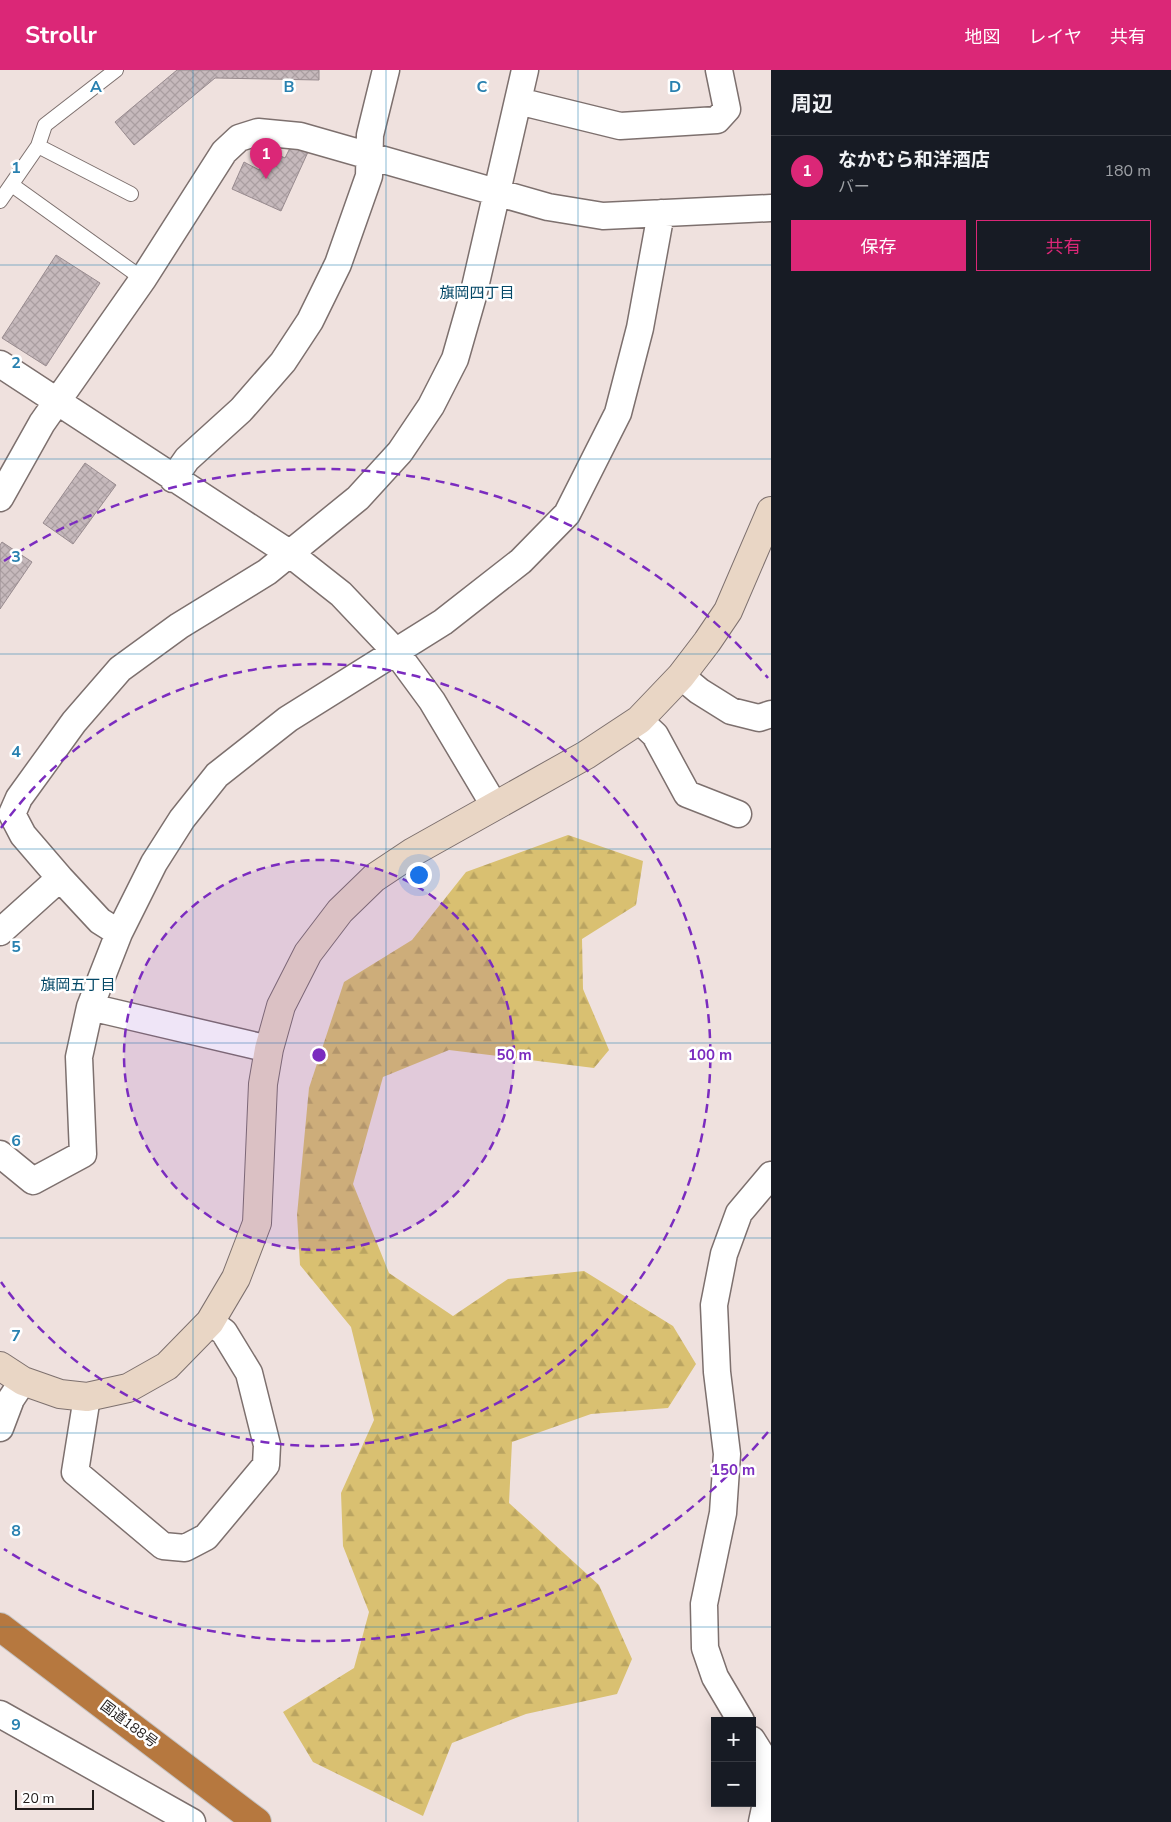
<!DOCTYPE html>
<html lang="ja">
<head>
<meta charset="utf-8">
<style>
	:root { --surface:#171b24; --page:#20242c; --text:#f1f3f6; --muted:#9ea1a6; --line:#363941; --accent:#db2777 }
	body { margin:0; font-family:"Nunito Sans","Noto Sans JP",sans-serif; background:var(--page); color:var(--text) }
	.controls { position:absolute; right:15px; bottom:15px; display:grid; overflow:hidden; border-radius:0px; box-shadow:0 2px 12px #0003 }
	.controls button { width:45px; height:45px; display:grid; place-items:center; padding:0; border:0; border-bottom:1px solid var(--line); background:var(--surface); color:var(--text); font:25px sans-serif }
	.scale { position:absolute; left:15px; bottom:12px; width:79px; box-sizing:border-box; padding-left:5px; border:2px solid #211c1b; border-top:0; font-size:14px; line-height:18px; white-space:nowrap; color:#211c1b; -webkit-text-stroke:4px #fff; paint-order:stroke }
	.you { position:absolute; left:418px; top:804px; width:18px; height:18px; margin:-12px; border:4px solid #fff; border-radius:50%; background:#1a73e8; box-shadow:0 0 0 8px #1a73e833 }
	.badge { display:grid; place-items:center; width:32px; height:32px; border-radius:50%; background:var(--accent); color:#fff; font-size:16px; font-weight:700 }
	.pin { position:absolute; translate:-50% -41px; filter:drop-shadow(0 1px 2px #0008) }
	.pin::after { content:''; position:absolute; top:26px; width:18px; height:15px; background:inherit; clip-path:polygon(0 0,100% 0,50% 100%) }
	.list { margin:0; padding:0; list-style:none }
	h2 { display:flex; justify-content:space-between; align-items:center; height:65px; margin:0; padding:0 20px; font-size:21px }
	h2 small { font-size:16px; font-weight:400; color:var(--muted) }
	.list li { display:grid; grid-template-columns:32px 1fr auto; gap:15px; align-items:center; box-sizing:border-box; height:70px; padding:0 20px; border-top:1px solid var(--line) }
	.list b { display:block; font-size:19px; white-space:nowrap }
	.list p { margin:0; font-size:16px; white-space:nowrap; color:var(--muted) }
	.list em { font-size:16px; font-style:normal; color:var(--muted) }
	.actions { display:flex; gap:10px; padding:15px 20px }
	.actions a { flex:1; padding:11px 0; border:1px solid var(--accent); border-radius:0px; text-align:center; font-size:18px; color:var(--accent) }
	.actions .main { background:var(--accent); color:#fff }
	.map { position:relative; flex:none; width:771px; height:1752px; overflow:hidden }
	header { display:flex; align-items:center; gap:30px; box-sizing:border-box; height:70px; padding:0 25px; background:var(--accent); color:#fff }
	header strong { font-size:24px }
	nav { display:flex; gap:28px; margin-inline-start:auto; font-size:18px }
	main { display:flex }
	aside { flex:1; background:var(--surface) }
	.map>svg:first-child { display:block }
	.forest { fill:url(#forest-firs) }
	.building { fill:url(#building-cross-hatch); stroke:#988b8f }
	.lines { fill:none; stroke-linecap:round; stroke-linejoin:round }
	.lane-casing { stroke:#7d706e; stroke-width:16 }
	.street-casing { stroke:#7d706e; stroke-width:29 }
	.secondary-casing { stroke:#7d706e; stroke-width:30 }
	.highway-casing { stroke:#c5c4c4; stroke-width:30 }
	.lane { stroke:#fff; stroke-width:14 }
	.street { stroke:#fff; stroke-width:26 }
	.secondary { stroke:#e9d6c5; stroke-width:28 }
	.highway { stroke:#b6783f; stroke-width:28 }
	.grid { fill:none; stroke:#2981b0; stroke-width:1; stroke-opacity:0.55 }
	.ring { fill:none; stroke:#7b2cbf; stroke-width:2.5; stroke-dasharray:9 6 }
	.labels { text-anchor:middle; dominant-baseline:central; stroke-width:5; stroke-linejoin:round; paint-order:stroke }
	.street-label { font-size:14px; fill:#211c1b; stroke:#fff }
	.neighbourhood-label { font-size:15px; fill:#044867; stroke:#fff }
	.grid-label { font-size:16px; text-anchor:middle; font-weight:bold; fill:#2981b0; stroke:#fff; stroke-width:5; stroke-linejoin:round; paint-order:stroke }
	.centre { fill:#7b2cbf; stroke:#fff; stroke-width:2.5 }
	.ring-label { font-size:15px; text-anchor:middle; font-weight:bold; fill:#7b2cbf; stroke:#fff; stroke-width:5; stroke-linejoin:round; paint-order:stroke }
</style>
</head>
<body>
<header>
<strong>Strollr</strong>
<nav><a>地図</a><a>レイヤ</a><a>共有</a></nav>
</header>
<main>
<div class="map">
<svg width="771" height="1752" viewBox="0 0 771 1752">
	<defs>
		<pattern id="forest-firs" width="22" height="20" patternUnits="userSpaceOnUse" patternTransform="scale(1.25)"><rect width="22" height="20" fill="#d9c071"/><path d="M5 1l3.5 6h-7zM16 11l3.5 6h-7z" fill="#baa461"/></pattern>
		<pattern id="building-cross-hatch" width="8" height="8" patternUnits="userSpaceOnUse" patternTransform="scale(1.25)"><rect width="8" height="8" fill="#c6b9bc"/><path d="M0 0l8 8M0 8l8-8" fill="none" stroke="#aa9ea1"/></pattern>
	</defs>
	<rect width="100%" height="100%" fill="#efe1de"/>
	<path class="forest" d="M568 765 643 791 636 835 582 869 583 919 609 980 594 998 449 980 383 1007 353 1114 389 1203 453 1246 508 1209 584 1201 673 1256 696 1294 668 1338 591 1344 512 1372 509 1433 599 1515 632 1589 617 1624 526 1644 452 1673 423 1746 313 1692 283 1642 354 1598 369 1542 343 1476 341 1423 374 1350 351 1257 300 1195 297 1145 309 1018 344 912 412 870 466 802Z"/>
	<path class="building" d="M177 0H319V10L215 8 134 75 115 52Z
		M292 74 308 82 281 141 232 119 244 92 259 100 268 80 285 88Z
		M56 185 100 213 46 296 2 268Z
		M85 393 116 415 73 474 43 453Z
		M2 472 32 492 0 539V475Z"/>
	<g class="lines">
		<g class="lane-casing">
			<path id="lane" d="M116 0 45 55 38 76 131 124
				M12 115 143 209
				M0 131 38 76"/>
		</g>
		<g class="street-casing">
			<path id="street" d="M518 31 620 56 717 50 727 39 719 0
				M0 294 289 483 341 524 396 582 432 631 494 735
				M173 409 187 389 241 340 283 292 310 251 338 194 369 106 370 65 386 0
				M0 428 42 353 143 209 224 82 239 68 258 62 300 66 548 137 603 146 771 138
				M681 606 699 621 731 641 759 648 771 644
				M639 650 655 665 687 724 738 744
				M60 808 100 851 119 863
				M0 862 60 808 23 765 12 744 19 728 74 652 120 599 179 556 267 502 358 428 400 382 431 336 455 289 473 226 525 0
				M90 937 269 979
				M0 1084 33 1111 83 1084 79 987 90 937 119 863 154 793 182 749 217 705 288 649 443 552 521 491 567 444 618 343 640 258 661 143
				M87 1327 75 1402 163 1476 185 1478 206 1467 266 1395 267 1375 249 1303 224 1262 210 1252
				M0 1358 11 1329 23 1311
				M0 1644 192 1752
				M741 1651 715 1607 705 1578 704 1534 723 1443 727 1384 717 1302 714 1235 724 1184 739 1143 771 1105
				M752 1670 764 1689 769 1719 762 1752"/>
		</g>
		<g class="secondary-casing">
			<path id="secondary" d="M0 1296 23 1311 60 1324 87 1327 128 1318 167 1296 210 1252 236 1208 257 1153 263 1014 269 979 281 936 308 883 340 841 374 808 413 782 586 685 639 650 681 606 707 572 728 541 771 441"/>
		</g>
		<g class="highway-casing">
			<path id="highway" d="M0 1557 257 1752"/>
		</g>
		<use href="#lane" class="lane"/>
		<use href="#street" class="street"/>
		<use href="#secondary" class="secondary"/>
		<use href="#highway" class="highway"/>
	</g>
	<path class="grid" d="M193 0V1752M386 0V1752M578 0V1752M0 195H771M0 389H771M0 584H771M0 779H771M0 973H771M0 1168H771M0 1363H771M0 1557H771"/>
	<circle cx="319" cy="985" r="195" fill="#7b2cbf" fill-opacity=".12"/>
	<g class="ring">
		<circle cx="319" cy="985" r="195"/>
		<path d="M1 758A391 391 0 1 1 1 1212"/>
		<path d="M768 1362A586 586 0 0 1 4 1479M4 491A586 586 0 0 1 768 608"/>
	</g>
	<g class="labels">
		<g class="street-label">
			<text transform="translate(129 1654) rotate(37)">国道188号</text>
		</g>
		<g class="neighbourhood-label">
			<text x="477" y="223">旗岡四丁目</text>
			<text x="78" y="915">旗岡五丁目</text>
		</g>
	</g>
	<g class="grid-label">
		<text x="96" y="22">A</text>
		<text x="289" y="22">B</text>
		<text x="482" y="22">C</text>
		<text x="675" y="22">D</text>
		<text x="16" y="103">1</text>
		<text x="16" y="298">2</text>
		<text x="16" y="492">3</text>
		<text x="16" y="687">4</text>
		<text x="16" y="882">5</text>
		<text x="16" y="1076">6</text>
		<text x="16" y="1271">7</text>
		<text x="16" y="1466">8</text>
		<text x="16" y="1660">9</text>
	</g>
	<circle cx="319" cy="985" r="8" class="centre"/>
	<g class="ring-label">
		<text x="514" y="990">50 m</text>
		<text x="710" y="990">100 m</text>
		<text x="733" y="1405">150 m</text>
	</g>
</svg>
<div class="controls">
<button>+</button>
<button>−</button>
</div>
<div class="scale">20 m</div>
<div class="you"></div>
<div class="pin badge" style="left:266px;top:109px">1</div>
</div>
<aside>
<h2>周辺<small></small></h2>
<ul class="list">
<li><span class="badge">1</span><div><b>なかむら和洋酒店</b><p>バー</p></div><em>180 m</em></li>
</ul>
<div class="actions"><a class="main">保存</a><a>共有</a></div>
</aside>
</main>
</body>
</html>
